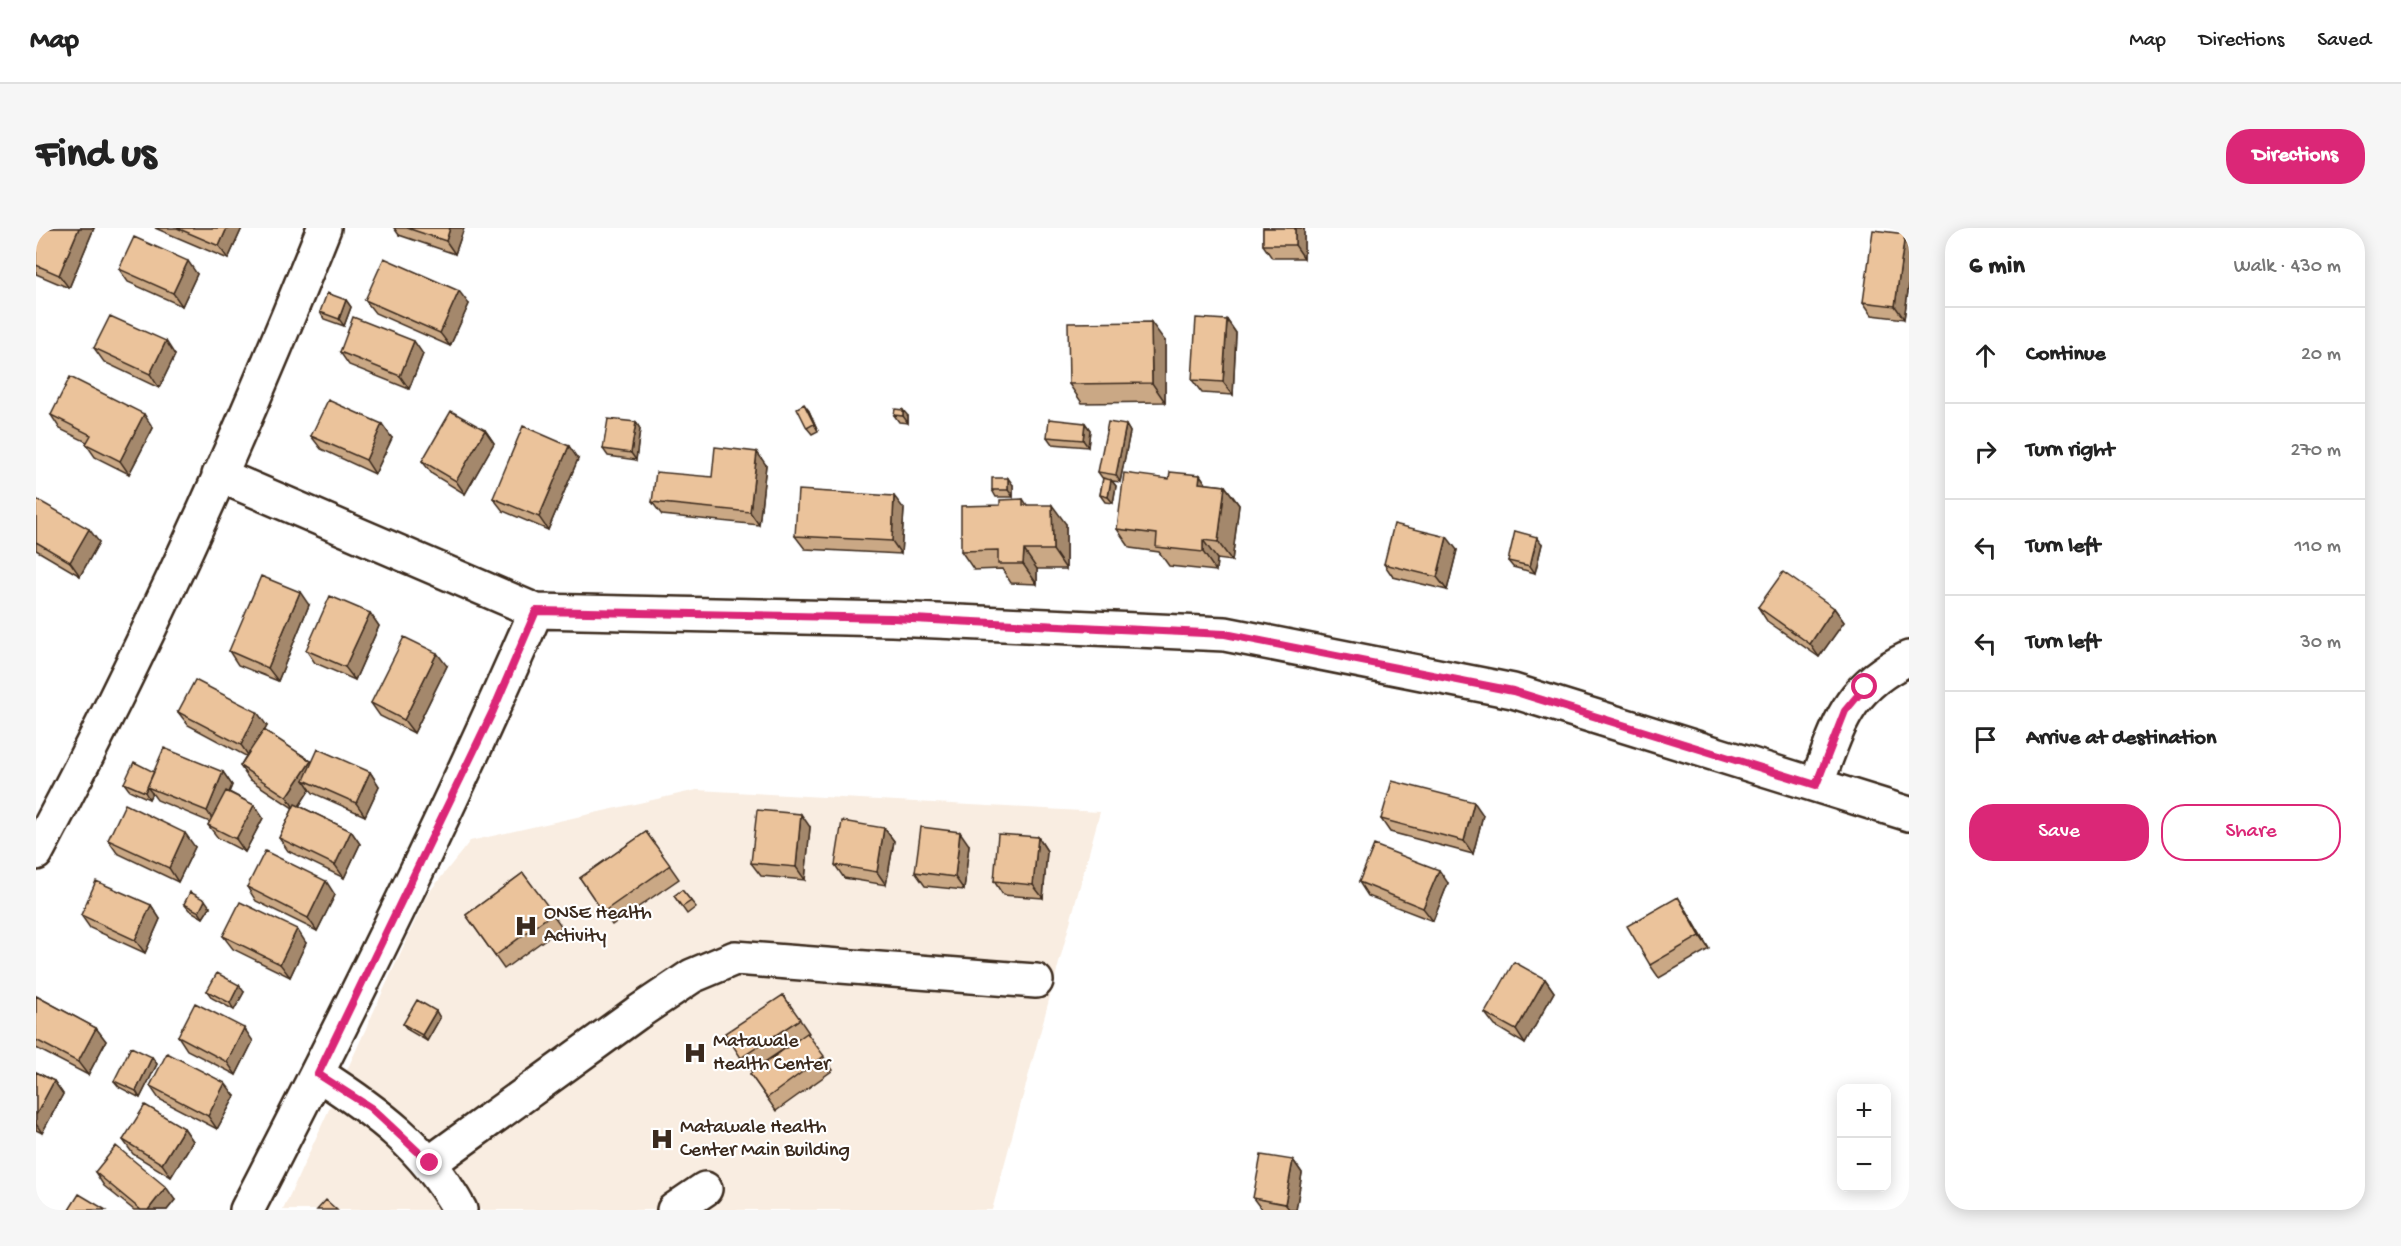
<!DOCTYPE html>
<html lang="en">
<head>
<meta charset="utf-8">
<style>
	:root { --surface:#fff; --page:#f6f6f6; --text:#222; --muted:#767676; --line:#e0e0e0; --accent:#db2777 }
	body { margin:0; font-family:"Gochi Hand",sans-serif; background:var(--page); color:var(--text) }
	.controls { position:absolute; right:18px; bottom:18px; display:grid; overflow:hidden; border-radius:12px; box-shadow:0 3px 15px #0003 }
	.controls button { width:54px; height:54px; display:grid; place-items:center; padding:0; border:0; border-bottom:2px solid var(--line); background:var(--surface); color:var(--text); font:30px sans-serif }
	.stop { position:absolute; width:18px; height:18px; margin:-14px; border:4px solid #db2777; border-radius:50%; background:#fff }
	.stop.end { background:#db2777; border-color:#fff; box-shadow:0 2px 6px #0008 }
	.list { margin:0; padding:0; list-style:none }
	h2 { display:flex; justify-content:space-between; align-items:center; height:78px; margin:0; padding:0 24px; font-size:26px }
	h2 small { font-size:20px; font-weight:400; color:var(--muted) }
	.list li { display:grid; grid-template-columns:39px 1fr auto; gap:18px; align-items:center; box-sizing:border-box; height:96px; padding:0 24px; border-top:2px solid var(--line) }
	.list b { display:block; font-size:22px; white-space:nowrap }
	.list em { font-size:20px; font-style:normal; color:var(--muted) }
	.actions { display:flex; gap:12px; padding:18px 24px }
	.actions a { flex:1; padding:14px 0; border:2px solid var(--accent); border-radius:24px; text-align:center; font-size:21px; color:var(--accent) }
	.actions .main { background:var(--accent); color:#fff }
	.icon { flex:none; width:33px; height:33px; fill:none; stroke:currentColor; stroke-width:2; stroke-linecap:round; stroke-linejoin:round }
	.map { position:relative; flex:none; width:1873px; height:982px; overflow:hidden; border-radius:24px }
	header { display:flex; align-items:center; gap:36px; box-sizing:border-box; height:84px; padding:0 30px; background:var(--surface); border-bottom:2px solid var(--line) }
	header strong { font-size:28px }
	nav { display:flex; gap:33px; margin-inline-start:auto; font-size:21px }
	.intro { display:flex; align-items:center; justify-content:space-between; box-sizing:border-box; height:144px; padding:0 36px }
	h1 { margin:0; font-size:42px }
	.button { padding:15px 27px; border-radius:24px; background:var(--accent); color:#fff; font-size:21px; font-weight:700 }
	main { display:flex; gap:36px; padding:0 36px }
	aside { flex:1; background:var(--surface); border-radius:24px; box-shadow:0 3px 15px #0003 }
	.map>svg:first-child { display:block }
	.built { fill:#f9ede1 }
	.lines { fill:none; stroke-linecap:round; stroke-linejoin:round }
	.minor-casing { stroke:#3b2a1e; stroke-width:38 }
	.minor { stroke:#fff; stroke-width:33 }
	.wall { fill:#caa885; stroke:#3b2a1e; stroke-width:1.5 }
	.shaded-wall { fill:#a4886c; stroke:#3b2a1e; stroke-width:1.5 }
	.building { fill:#ebc39b; stroke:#3b2a1e; stroke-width:1.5 }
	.route { stroke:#db2777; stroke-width:8 }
	.labels { text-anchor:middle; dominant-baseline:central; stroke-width:4.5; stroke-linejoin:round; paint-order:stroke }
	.poi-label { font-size:20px; fill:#3b2a1e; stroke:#fff; text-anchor:start }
</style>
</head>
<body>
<header>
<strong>Map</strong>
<nav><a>Map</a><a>Directions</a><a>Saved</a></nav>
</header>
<div class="intro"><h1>Find us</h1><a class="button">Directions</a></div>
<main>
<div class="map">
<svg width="1873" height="982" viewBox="0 0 1873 982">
	<rect width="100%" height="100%" fill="#fff"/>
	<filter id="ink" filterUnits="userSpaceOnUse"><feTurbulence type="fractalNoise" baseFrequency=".0167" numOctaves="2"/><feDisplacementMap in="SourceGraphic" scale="12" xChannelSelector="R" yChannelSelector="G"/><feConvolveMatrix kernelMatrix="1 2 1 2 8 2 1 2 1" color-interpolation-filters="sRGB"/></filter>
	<g filter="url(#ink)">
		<path class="built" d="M661 562 1064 584 956 982H247L391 667 434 613Z"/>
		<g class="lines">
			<g class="minor-casing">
				<path id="minor" d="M183 247 500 383C412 586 313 785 211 982
					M500 383 856 391 1189 406 1477 463 1873 586
					M1780 557C1803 497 1810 460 1873 430
					M0 625C107 425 204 211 288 0
					M282 846C341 884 389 919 424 982
					M394 935 601 785 656 748 699 730 1000 753
					M638 982 669 961"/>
			</g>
			<use href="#minor" class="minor"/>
		</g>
		<path class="wall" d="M0 0H58L33 60 0 46Z
			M119 0H206L192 31Z
			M358 0H428L419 26 363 7Z
			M1227 0H1268V30H1236L1227 17Z
			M1869 6 1873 12V56L1868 91 1836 87 1827 74Z
			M83 41 161 46 146 78 92 54Z
			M310 72 315 79 308 98 288 91 284 84Z
			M329 72 433 76 414 118 339 85Z
			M1191 92 1200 105 1197 167 1166 165 1156 152Z
			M1129 113V174L1046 175 1033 156Z
			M58 120 139 127 123 160 68 134Z
			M304 124 387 126 373 161 313 137Z
			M773 183 782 203 776 206 771 200Z
			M15 187 117 200 93 246 59 229 50 216 51 214 24 201Z
			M858 187 872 188V195L863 194Z
			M600 194 604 201 600 232 572 228 567 221Z
			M1049 195 1054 202 1052 219 1016 216 1011 209Z
			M1090 197 1094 204 1084 254 1076 253 1080 258 1077 275 1069 274 1064 267 1067 251 1062 244Z
			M449 202 458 215 429 266 396 246 386 233Z
			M275 208 356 210 339 246 285 221Z
			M542 231 512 302 467 283 457 270Z
			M730 237 723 297 626 287 616 274 676 249Z
			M1164 247 1170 256 1189 258 1203 277 1196 333 1181 331 1180 343 1133 338 1123 324 1094 320 1081 301 1133 251Z
			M977 257V269H960L956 262Z
			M987 271 991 277 1030 296V341H1001V356L975 355 966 341 938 342 925 323 964 277Z
			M0 272 63 314 44 348 0 322Z
			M868 281 865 326 769 321 759 308Z
			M1506 316 1499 345 1477 339 1472 333Z
			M1421 322 1411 362 1357 349 1348 336Z
			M273 377 242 453 202 437 193 423Z
			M1722 379 1798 380 1808 394 1783 429 1731 393Z
			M334 385 343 398 319 452 279 435 270 422Z
			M411 438 378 505 344 488 335 475Z
			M142 484 231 498 228 503 276 534 334 544 343 558 329 588 277 565 274 561 263 578 315 603 324 616 308 650 252 623 243 610 257 580 213 551 204 538 210 528 152 497Z
			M118 544H187L196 557 193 564 218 577 227 590 209 624 182 610 172 597 174 594 121 572 116 565 113 571 93 562 88 555Z
			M1447 587 1437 626 1354 604 1345 591Z
			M774 599 769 652 725 648 715 635Z
			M848 600 858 613 850 657 808 650 799 637Z
			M610 604 643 651 576 697 544 650Z
			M1002 609 1011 623 1007 670 967 667 958 653Z
			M72 612 159 619 142 654 81 625Z
			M933 617 928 662 889 658 879 644Z
			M487 645 526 699 468 741 430 687Z
			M1323 654 1412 655 1397 693 1332 668Z
			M211 659 299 667 281 703 220 673Z
			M646 662 660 679 651 686 638 668Z
			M148 676 174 679 167 690 153 682Z
			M115 677 124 691 109 725 54 700 45 687Z
			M1651 683 1673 721 1623 750 1614 737Z
			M187 708 270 715 254 749 197 721Z
			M1509 751 1518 764 1489 816 1459 798 1449 785Z
			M171 763 208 764 198 782 176 770Z
			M747 767 773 805 771 806 797 842 740 883 714 846 754 817 715 843 705 830Z
			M0 768 60 800 70 813 52 847 0 820Z
			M400 783 404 790 391 813 372 802 367 796Z
			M142 808 217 813 200 847 151 822Z
			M116 829 121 836 104 870 83 859 78 853Z
			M0 844 18 853 27 866 6 905 0 902Z
			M114 858 199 868 181 901 123 871Z
			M148 900 157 913 135 949 97 926 87 912Z
			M1257 932 1266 945 1260 982H1226L1217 970Z
			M59 944 139 972 131 982H98L68 958Z"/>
		<path class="shaded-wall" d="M43 0H58L33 60 23 47Z
			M191 0H206L192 31 183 18Z
			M414 0H428L419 26 410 13Z
			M1259 0H1268V30L1259 17Z
			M1869 6 1873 12V56L1868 91 1859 78Z
			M152 33 161 46 146 78 137 65Z
			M423 63 433 76 414 118 404 105Z
			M310 72 315 79 308 98 303 91Z
			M1191 92 1200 105 1197 167 1187 154Z
			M1115 94 1129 113V174L1116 155Z
			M130 113 139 127 123 160 114 146Z
			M378 113 387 126 373 161 364 148Z
			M768 176 773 183 782 203 778 196Z
			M867 182 872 188V195L867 188Z
			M108 186 117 200 93 246 84 233Z
			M600 194 604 201 600 232 595 225Z
			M1049 195 1054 202 1052 219 1047 212Z
			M346 196 356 210 339 246 330 232Z
			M1090 197 1094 204 1084 254 1080 247Z
			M449 202 458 215 429 266 420 253Z
			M533 218 542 231 512 302 503 289Z
			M721 224 730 237 723 297 714 284Z
			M1164 247 1177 266 1163 255Z
			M972 250 977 257V269L972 262Z
			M1075 252 1080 258 1077 275 1072 269Z
			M1189 258 1203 277 1196 333 1182 314Z
			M858 268 868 281 865 326 856 313Z
			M1016 277 1030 296V341L1017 322Z
			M53 301 63 314 44 348 34 334Z
			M1411 309 1421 322 1411 362 1401 349Z
			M1501 309 1506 316 1499 345 1494 338Z
			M1167 312 1181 331 1180 343 1167 324Z
			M988 322 1001 341V356L987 336Z
			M264 364 273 377 242 453 232 440Z
			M1798 380 1808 394 1783 429 1774 416Z
			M334 385 343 398 319 452 309 439Z
			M401 425 411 438 378 505 368 492Z
			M221 484 231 498 214 530 205 517Z
			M275 533 284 546 268 552 274 561 260 583 251 569Z
			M118 544 111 559 116 565 113 571 109 564Z
			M187 544 196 557 180 597 171 583Z
			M334 544 343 558 329 588 320 575Z
			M1438 574 1447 587 1437 626 1428 613Z
			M218 577 227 590 209 624 200 611Z
			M765 586 774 599 769 652 760 639Z
			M848 600 858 613 850 657 841 644Z
			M315 603 324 616 308 650 299 637Z
			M924 604 933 617 928 662 919 649Z
			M149 605 159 619 142 654 133 640Z
			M1002 609 1011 623 1007 670 997 657Z
			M1403 642 1412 655 1397 693 1387 680Z
			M290 653 299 667 281 703 272 690Z
			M1642 669 1651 683 1673 721 1664 708Z
			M169 672 174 679 167 690 163 684Z
			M115 677 124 691 109 725 99 712Z
			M261 701 270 715 254 749 244 736Z
			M1509 751 1518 764 1489 816 1480 802Z
			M203 757 208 764 198 782 194 775Z
			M400 783 404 790 391 813 386 807Z
			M60 800 70 813 52 847 42 834Z
			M208 800 217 813 200 847 191 834Z
			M116 829 121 836 104 870 100 863Z
			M18 853 27 866 6 905 0 896V887Z
			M189 855 199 868 181 901 172 888Z
			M148 900 157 913 135 949 126 936Z
			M1257 932 1266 945 1260 982H1254L1249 976Z
			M130 959 139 972 131 982H112Z"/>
		<path class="building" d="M0 0H43L23 47 0 37Z
			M141 0H191L183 18Z
			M371 0H414L410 13Z
			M1227 0H1259V17H1227Z
			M1837 2 1869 6 1859 78 1827 74Z
			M98 9 152 33 137 65 83 41Z
			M348 30 423 63 404 105 329 72Z
			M291 65 310 72 303 91 284 84Z
			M74 88 130 113 114 146 58 120Z
			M317 89 378 113 364 148 304 124Z
			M1160 90 1191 92 1187 154 1156 152Z
			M1115 94 1116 155 1033 156 1032 95Z
			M34 149 108 186 84 233 50 216 55 207 15 187Z
			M292 172 346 196 330 232 275 208Z
			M768 176 778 196 771 200 761 180Z
			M859 181 867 182V188L858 187Z
			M415 183 449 202 420 253 386 233Z
			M572 191 600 194 595 225 567 221Z
			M1013 191 1049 195 1047 212 1011 209Z
			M1072 194 1090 197 1080 247 1062 244Z
			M487 198 533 218 503 289 457 270Z
			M679 219 721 224 714 284 616 274 620 244 676 249Z
			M1134 244 1164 247 1163 255 1189 258 1182 314 1167 312V324L1120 319 1121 306 1081 301 1088 245 1133 251Z
			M956 250H972V262H956Z
			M1067 250 1075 252 1072 269 1064 267Z
			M762 262 858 268 856 313 759 308Z
			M0 271 53 301 34 334 0 314Z
			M987 271V277H1016L1017 322H988L987 336H962V322L925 323V278L964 277V272Z
			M1358 296 1411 309 1401 349 1348 336Z
			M1479 303 1501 309 1494 338 1472 333Z
			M1747 344 1798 380 1774 416 1722 379Z
			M225 348 264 364 232 440 193 423Z
			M294 368 334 385 309 439 270 422Z
			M368 409 401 425 368 492 335 475Z
			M159 452 221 484 205 517 142 484Z
			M228 502 275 533 251 569 204 538Z
			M128 520 187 544 171 583 111 559Z
			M282 521 334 544 320 575 268 552Z
			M98 534 118 544 109 564 88 555Z
			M1356 553 1438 574 1428 613 1345 591Z
			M190 563 218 577 200 611 172 597Z
			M89 576 149 605 133 640 72 612Z
			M259 576 315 603 299 637 243 610Z
			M721 582 765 586 760 639 715 635Z
			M806 593 848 600 841 644 799 637Z
			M885 599 924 604 919 649 879 644Z
			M610 604 634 637 567 684 544 650Z
			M962 606 1002 609 997 657 958 653Z
			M1338 617 1403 642 1387 680 1323 654Z
			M229 623 290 653 272 690 211 659Z
			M487 645 517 685 459 728 430 687Z
			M60 653 115 677 99 712 45 687Z
			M646 662 655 673 646 679 638 668Z
			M154 664 169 672 163 684 148 676Z
			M1642 669 1664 708 1614 737 1591 698Z
			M204 674 261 701 244 736 187 708Z
			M1478 734 1509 751 1480 802 1449 785Z
			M181 745 203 757 194 775 171 763Z
			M747 767 764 791 705 830 689 805Z
			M0 768 60 800 42 834 0 812Z
			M381 772 400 783 386 807 367 796Z
			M159 775 208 800 191 834 142 808Z
			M771 805 788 828 731 870 714 846Z
			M95 819 116 829 100 863 78 853Z
			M131 825 189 855 172 888 114 858Z
			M0 844 18 853 0 887Z
			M109 877 148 900 126 936 87 912Z
			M80 918 130 959 112 982H105L59 944Z
			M1225 927 1257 932 1249 976 1217 970Z
			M43 966 70 982H33Z
			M290 972 301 982H281Z"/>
	</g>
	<g class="lines" filter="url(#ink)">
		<path class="route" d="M394 935 335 880 282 846 457 483 500 383 856 390 1189 406 1477 463 1780 557 1809 483 1829 459"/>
	</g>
	<defs>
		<g id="hospital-bare" transform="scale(1.8)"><path d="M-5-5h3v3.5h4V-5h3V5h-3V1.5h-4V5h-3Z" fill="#3b2a1e" stroke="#fff" stroke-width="2.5" paint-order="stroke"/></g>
	</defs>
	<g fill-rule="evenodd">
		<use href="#hospital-bare" x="490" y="698"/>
		<use href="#hospital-bare" x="659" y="825"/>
		<use href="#hospital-bare" x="626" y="911"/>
	</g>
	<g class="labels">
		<g class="poi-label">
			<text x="508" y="686">ONSE Health<tspan x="508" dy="23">Activity</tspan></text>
			<text x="677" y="814">Matawale<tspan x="677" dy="23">Health Center</tspan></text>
			<text x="644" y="900">Matawale Health<tspan x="644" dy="23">Center Main Building</tspan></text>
		</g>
	</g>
</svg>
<div class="controls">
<button>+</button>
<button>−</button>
</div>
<div class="stop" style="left:1829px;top:459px"></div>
<div class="stop end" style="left:394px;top:935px"></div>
</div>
<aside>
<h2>6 min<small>Walk · 430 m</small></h2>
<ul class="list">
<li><svg class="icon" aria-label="ahead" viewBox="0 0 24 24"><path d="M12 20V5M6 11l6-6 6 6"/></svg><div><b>Continue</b></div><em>20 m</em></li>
<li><svg class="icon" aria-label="right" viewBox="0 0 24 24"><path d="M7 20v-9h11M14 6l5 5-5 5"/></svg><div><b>Turn right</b></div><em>270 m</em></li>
<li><svg class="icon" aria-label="left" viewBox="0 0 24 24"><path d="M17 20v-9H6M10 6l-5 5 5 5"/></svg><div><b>Turn left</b></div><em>110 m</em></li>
<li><svg class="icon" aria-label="left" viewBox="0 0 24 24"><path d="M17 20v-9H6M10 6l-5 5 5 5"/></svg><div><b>Turn left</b></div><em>30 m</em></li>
<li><svg class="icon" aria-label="arrive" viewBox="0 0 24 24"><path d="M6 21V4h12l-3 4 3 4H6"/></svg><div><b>Arrive at destination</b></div></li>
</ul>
<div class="actions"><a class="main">Save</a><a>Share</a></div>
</aside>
</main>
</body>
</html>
